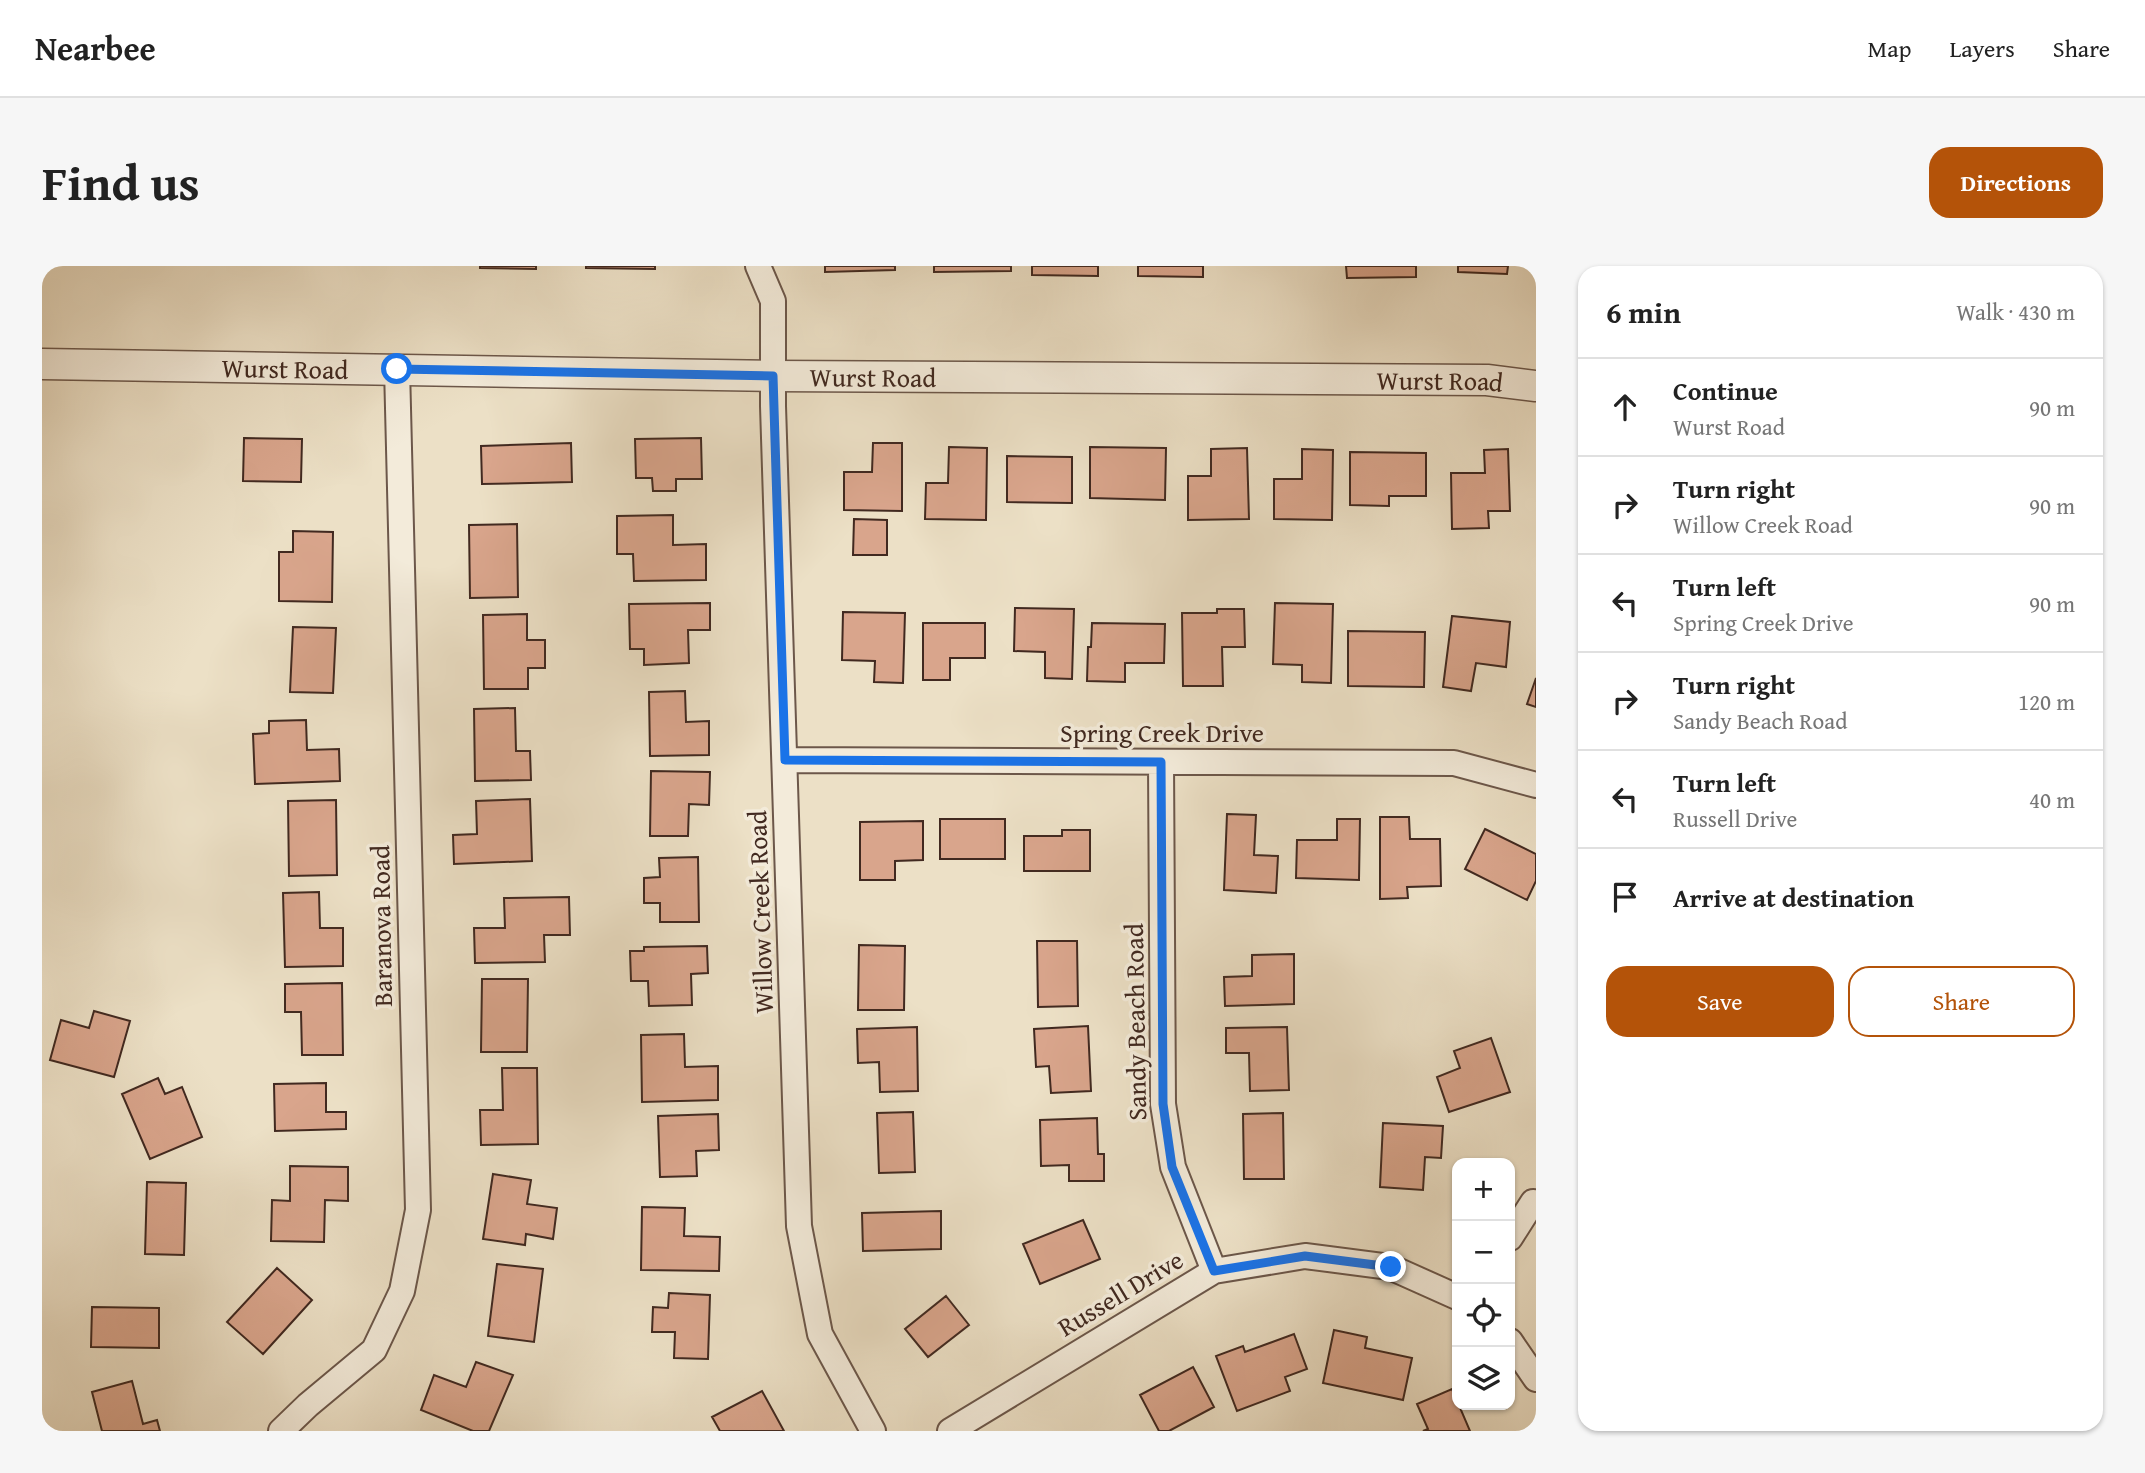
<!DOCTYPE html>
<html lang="en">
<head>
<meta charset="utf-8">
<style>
	:root { --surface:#fff; --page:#f6f6f6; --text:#222; --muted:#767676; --line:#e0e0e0; --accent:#b45309 }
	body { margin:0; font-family:"Gentium Book Plus",serif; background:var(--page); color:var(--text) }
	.controls { position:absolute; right:21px; bottom:21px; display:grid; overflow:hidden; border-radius:14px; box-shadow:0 2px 5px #0004 }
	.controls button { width:63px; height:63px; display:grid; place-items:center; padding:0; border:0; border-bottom:2px solid var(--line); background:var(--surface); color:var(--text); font:35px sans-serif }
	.stop { position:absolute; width:21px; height:21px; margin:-16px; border:5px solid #1a73e8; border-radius:50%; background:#fff }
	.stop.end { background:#1a73e8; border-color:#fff; box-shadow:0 2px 7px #0008 }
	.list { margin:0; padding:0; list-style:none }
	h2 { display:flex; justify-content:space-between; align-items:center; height:91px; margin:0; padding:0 28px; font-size:30px }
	h2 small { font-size:23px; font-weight:400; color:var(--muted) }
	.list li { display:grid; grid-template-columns:46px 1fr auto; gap:21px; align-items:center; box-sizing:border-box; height:98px; padding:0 28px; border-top:2px solid var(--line) }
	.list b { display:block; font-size:26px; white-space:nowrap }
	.list p { margin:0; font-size:23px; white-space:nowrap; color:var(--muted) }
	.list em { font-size:23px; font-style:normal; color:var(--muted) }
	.actions { display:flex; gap:14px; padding:21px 28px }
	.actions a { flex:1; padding:16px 0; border:2px solid var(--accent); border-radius:21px; text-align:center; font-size:24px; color:var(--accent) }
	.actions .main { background:var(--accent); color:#fff }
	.icon { flex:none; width:38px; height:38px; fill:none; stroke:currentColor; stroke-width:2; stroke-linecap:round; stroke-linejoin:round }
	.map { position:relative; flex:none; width:1494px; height:1165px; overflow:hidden; border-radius:21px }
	header { display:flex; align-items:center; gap:42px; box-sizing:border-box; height:98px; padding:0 35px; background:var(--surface); border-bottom:2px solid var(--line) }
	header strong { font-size:33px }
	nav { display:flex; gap:38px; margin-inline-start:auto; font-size:24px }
	.intro { display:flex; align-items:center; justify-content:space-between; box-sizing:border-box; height:168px; padding:0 42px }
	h1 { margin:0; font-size:49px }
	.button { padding:18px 32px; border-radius:21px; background:var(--accent); color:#fff; font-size:24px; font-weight:700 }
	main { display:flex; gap:42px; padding:0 42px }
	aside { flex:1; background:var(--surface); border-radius:21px; box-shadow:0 2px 5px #0004 }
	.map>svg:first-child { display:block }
	.building { fill:#d9a58c; stroke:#412920; stroke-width:2 }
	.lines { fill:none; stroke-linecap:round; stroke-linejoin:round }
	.minor-casing { stroke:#6c574a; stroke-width:28 }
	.tertiary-casing { stroke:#6c574a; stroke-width:33 }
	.minor { stroke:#f3ebda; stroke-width:24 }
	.tertiary { stroke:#f3ebda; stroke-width:30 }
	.route { stroke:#1a73e8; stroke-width:9 }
	.labels { text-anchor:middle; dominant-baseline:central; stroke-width:7; stroke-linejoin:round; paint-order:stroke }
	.street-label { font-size:26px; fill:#412920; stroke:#f3ebda }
</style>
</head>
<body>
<header>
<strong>Nearbee</strong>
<nav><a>Map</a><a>Layers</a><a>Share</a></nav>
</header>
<div class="intro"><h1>Find us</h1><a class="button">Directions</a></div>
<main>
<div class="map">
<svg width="1494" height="1165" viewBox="0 0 1494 1165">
	<rect width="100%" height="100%" fill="#ece0c6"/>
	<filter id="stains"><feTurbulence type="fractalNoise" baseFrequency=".00286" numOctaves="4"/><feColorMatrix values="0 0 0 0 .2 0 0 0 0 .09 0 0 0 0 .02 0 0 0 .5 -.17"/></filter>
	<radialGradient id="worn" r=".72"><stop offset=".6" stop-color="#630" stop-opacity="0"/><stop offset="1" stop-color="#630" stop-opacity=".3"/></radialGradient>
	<path class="building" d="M438 0H494V3L438 2Z
		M544 0H613V3L544 2Z
		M783 0H853V4L783 6Z
		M892 0H969V5L892 6Z
		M990 0H1056V10L990 9Z
		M1096 0H1161V11L1096 10Z
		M1304 0H1374V11L1305 12Z
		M1416 0H1466L1465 8 1416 6Z
		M202 172 260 173 259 216 201 215Z
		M659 172 660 213H634V225H611L610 212H594L593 173Z
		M529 177 530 216 440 218 439 180Z
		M831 177H860V245L802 244V206H830Z
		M907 181 945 182 944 254 883 253 884 217H906Z
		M1048 181 1124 182 1123 234 1048 232Z
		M1205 182 1207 253 1146 254V210H1169V183Z
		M1260 183 1291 184 1290 254 1232 253V213H1260Z
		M1466 183 1468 245H1446L1447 262 1410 263 1409 207H1443L1442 184Z
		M1308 186 1384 187V230H1347V240L1308 239Z
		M965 190 1030 191V237L965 236Z
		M631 249V279L664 278V314L592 315 591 288H575V250Z
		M812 253 845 254V289H811Z
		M475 258 476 331 428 332 427 259Z
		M251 265 291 266 290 336 237 335V286H251Z
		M668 337V364H646L647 397 602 399V383H588L587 338Z
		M1233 337 1291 338 1289 417 1260 416V399L1231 398Z
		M973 342 1032 343 1030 413 1003 412V386L972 385Z
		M1175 343H1202L1203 381H1180L1181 420H1141L1140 347H1175Z
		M801 346 863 347 861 417 832 416 833 395 800 394Z
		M485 348V374H503V402H486V423H442L441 349Z
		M1410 350 1468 356 1464 401 1434 397 1429 425 1401 421Z
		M881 357H943V392H908V414H881Z
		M1050 357 1123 358 1122 397H1083V416L1045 415 1046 381H1049Z
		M251 361 294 362 291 427 248 426Z
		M1306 365 1383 366 1382 421 1306 420Z
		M1494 412V441L1485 438Z
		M643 425 644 456 667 455V489L608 490 607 426Z
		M473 442 474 485H488L489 514 433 515 432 443Z
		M264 454 265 484 297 483 298 515 213 518 211 468 227 467V455Z
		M609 505 668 506 667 539 647 538 646 570H608Z
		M488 533 490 595 412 598 411 569 435 568 434 535Z
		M294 534 295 609 247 610 246 535Z
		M1185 548 1214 549 1212 589 1236 590 1234 627 1182 624Z
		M1338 551H1367L1368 573H1398L1399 620 1365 621 1366 632 1338 633Z
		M898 553H963V593H898Z
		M1295 553H1318L1317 614 1254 612 1255 574H1295Z
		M881 555V594L853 595V614H818V556Z
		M1443 563 1494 588V615L1485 634 1423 603Z
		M1020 564H1048V605H982V570H1020Z
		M656 591 657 656H618V637H602V612L618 611 617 592Z
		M277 626 278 662H301V700L243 701 241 627Z
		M527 631 528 669H502L503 696 433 697 432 662H463L462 632Z
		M995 675H1035L1036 740 996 741Z
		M817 679 863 680 862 744H816Z
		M665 680 666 707 649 708 650 739 607 740 606 715H589L588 685H602V681Z
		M1252 688V738L1183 740 1182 711 1210 710V689Z
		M440 713H486L485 786H439Z
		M300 717 301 789H260L259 746H243V718Z
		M52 745 88 755 72 811 8 794 19 754 47 762Z
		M1046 760 1049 825 1009 827 1007 800 994 801 992 763Z
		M875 761 876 825 838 826 837 796 816 797 815 763Z
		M1245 761 1247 824 1208 825 1207 787H1184V762Z
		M642 768 643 801 676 800V834L600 836 599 769Z
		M1449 772 1468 826 1407 846 1395 811 1418 802 1412 785Z
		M460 802H495L496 878 439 879 438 844H461Z
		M116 812 123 828 140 821 160 871 108 893 80 828Z
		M284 817V846H304V863L233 865 232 818Z
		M871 846 873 906 837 907 835 847Z
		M1241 847 1242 913H1202L1201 848Z
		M676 848 677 884 654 885 655 910 618 911 616 850Z
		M1055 852 1056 888H1062V915H1027V899L999 900 998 854Z
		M1341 857 1401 860 1399 892 1383 891 1381 924 1338 921Z
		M248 900 306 901V935L283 934 282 976 229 975 230 934 248 935Z
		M451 908 489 914 485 938 515 942 511 973 484 968 483 979 441 973Z
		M105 916 144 917 142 989 103 988Z
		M600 941 643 942 642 970 678 971 677 1005 599 1004Z
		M899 945V983L821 985 820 947Z
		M1041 954 1058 993 998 1018 981 978Z
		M455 998 501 1003 492 1076 446 1070Z
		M235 1002 270 1034 221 1088 185 1056Z
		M627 1027 668 1029 666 1093 632 1092 633 1066H610L611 1041 626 1042Z
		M904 1030 927 1059 886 1091 863 1063Z
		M50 1041 117 1042V1082L49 1081Z
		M1292 1064 1325 1071 1323 1082 1370 1092 1361 1134 1281 1117Z
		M1252 1068 1265 1103 1243 1111 1248 1125 1195 1145 1174 1090 1201 1080 1203 1086Z
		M434 1096 471 1109 447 1165H431L379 1144 392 1109 424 1121Z
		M1151 1101 1172 1141 1127 1165H1117L1098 1129Z
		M90 1115 101 1158 115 1154 118 1165H60L50 1126Z
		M1410 1123 1428 1165H1381L1386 1163 1375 1138Z
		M720 1125 742 1165H678L670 1151Z"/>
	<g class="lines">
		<g class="minor-casing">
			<path id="minor" d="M716 0 731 35V140L757 960 778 1068 831 1165
				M743 494 1412 497 1494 519
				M1119 496 1121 838 1131 901 1172 1005
				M1468 972 1491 936
				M1468 1075 1494 1113
				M239 1165 266 1139 332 1084 360 1025 376 944 355 102
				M908 1165 1172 1005 1263 990 1348 1001 1415 1031"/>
		</g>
		<g class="tertiary-casing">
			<g id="tertiary">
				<path id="s1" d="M0 98 731 110 1445 114 1494 120"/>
			</g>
		</g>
		<use href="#minor" class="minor"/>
		<use href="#tertiary" class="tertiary"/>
	</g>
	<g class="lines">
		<path class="route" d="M355 103 731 110 743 494 1119 496 1121 838 1130 901 1172 1005 1263 990 1349 1001"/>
	</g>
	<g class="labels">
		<g class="street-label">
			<text stroke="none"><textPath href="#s1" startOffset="243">Wurst Road</textPath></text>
			<text stroke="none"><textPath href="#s1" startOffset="831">Wurst Road</textPath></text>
			<text stroke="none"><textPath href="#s1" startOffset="1398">Wurst Road</textPath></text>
			<text x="1120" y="466">Spring Creek Drive</text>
			<text transform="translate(718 646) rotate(-92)">Willow Creek Road</text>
			<text transform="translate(339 660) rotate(-91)">Baranova Road</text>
			<text transform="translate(1093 756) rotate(-91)">Sandy Beach Road</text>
			<text transform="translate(1078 1027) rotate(-31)">Russell Drive</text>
		</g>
	</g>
	<rect width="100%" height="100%" filter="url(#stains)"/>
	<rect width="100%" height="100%" fill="url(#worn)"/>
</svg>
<div class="controls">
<button>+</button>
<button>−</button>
<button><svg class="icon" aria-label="locate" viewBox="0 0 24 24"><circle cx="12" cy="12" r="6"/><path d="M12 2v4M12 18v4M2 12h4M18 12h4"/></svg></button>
<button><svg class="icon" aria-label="layers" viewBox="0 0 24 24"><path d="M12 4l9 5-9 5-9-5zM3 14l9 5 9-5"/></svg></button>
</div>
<div class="stop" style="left:355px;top:103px"></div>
<div class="stop end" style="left:1349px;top:1001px"></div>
</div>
<aside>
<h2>6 min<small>Walk · 430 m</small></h2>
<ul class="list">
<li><svg class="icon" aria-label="ahead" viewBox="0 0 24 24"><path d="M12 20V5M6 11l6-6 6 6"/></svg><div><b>Continue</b><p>Wurst Road</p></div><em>90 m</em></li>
<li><svg class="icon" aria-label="right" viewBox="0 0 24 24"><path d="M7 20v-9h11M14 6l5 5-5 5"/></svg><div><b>Turn right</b><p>Willow Creek Road</p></div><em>90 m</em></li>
<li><svg class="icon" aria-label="left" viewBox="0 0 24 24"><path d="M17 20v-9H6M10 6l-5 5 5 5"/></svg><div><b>Turn left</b><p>Spring Creek Drive</p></div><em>90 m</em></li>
<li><svg class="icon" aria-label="right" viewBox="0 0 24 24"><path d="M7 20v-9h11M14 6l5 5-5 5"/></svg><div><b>Turn right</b><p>Sandy Beach Road</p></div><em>120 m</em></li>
<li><svg class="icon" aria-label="left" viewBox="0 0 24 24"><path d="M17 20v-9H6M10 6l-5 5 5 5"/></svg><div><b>Turn left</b><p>Russell Drive</p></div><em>40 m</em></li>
<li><svg class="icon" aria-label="arrive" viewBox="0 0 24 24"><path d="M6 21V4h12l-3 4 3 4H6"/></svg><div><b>Arrive at destination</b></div></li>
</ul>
<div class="actions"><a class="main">Save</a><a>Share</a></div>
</aside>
</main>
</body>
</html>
